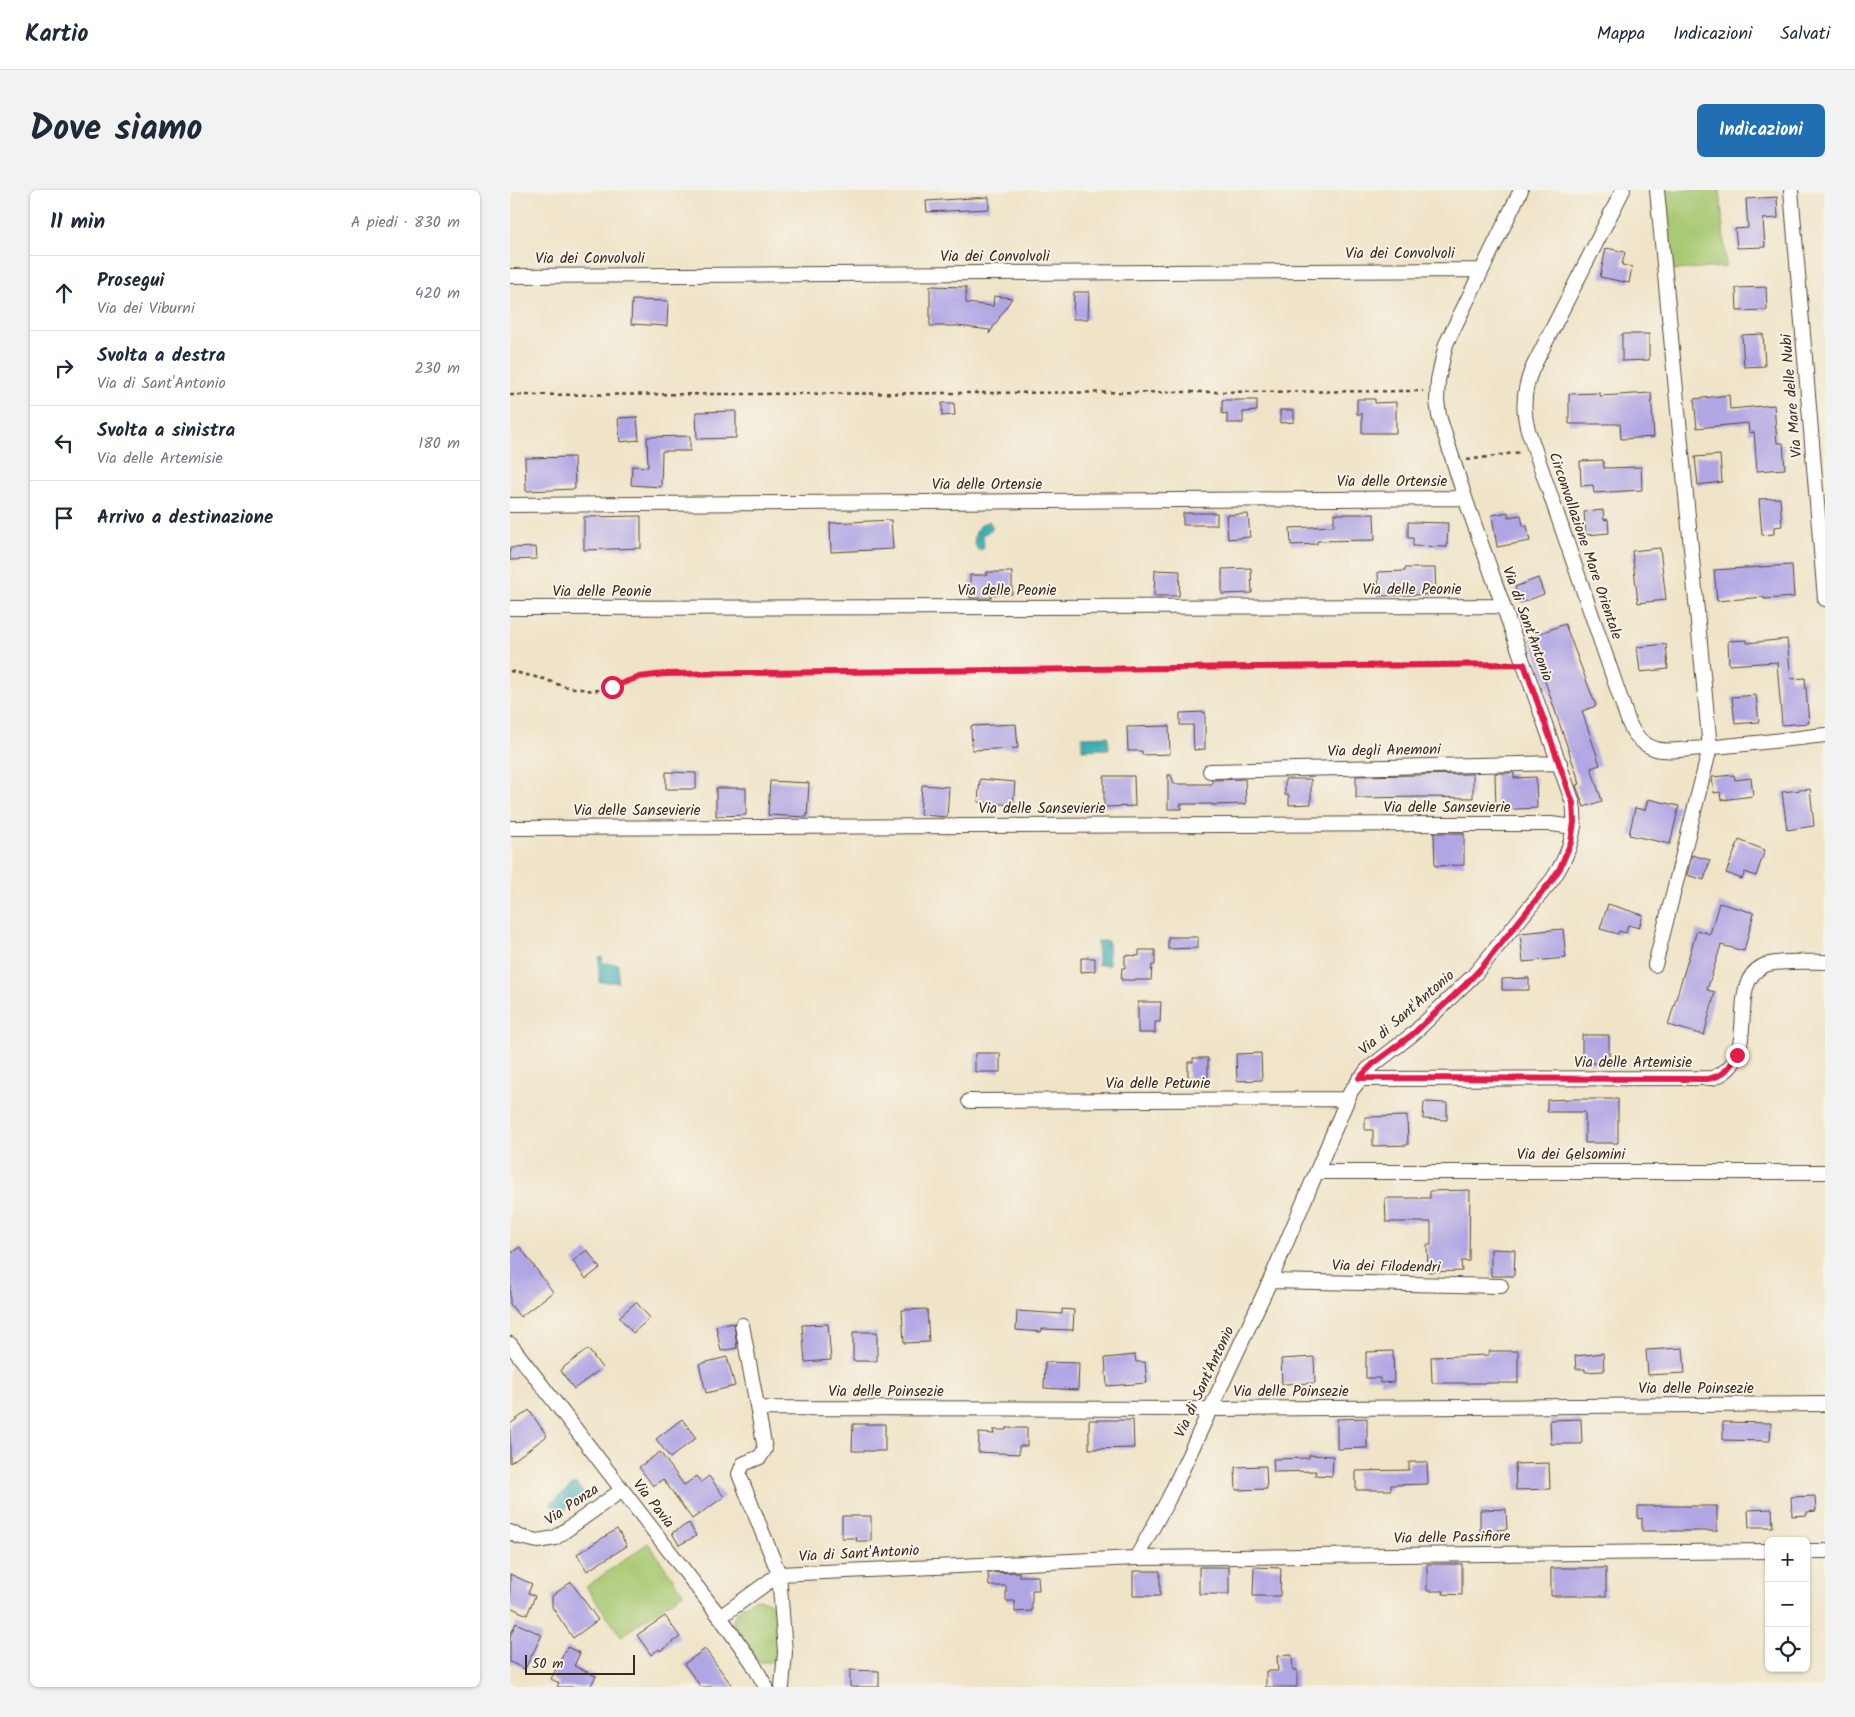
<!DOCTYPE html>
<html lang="it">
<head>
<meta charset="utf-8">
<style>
	:root { --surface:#fff; --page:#f2f2f3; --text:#1f2937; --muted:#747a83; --line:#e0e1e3; --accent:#1f6fb2 }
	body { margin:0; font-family:Kalam,sans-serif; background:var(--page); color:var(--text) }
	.controls { position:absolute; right:15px; bottom:15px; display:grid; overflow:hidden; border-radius:8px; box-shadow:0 1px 4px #0004 }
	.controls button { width:45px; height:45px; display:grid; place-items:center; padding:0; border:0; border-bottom:1px solid var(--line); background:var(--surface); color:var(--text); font:25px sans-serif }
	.scale { position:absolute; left:15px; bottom:12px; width:110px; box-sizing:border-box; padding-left:5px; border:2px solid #3b2a1e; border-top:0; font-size:14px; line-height:18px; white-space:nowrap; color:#3b2a1e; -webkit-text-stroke:4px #f7f3e8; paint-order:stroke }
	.stop { position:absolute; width:15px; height:15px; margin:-11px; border:4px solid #e11d48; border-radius:50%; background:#fff }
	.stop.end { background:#e11d48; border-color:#fff; box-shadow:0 1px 5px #0008 }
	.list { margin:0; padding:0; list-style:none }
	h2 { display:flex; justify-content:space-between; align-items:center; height:65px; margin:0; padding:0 20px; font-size:21px }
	h2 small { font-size:16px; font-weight:400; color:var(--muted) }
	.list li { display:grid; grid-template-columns:32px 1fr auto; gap:15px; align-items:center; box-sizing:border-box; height:75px; padding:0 20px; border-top:1px solid var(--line) }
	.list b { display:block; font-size:19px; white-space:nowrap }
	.list p { margin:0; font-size:16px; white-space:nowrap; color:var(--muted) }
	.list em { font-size:16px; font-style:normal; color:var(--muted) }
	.icon { flex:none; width:28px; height:28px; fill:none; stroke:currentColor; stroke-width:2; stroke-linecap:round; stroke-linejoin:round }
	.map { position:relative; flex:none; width:1315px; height:1497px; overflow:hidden; border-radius:8px }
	header { display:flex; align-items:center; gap:30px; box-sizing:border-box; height:70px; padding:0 25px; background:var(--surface); border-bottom:1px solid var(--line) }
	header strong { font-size:24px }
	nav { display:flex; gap:28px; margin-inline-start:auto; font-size:18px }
	.intro { display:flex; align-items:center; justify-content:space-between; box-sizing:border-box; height:120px; padding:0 30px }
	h1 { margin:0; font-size:35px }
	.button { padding:12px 22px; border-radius:8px; background:var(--accent); color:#fff; font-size:18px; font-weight:700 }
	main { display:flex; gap:30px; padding:0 30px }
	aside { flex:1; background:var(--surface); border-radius:8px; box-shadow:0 1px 4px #0004 }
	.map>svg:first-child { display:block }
	.green { fill:#a7c871; stroke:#717948 }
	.water { fill:#3aacb3; stroke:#3a6b68 }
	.building { fill:#b1a6e4 }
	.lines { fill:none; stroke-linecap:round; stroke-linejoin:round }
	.minor-casing { stroke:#564638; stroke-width:16 }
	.path { stroke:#564638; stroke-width:2.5; stroke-dasharray:4 4; stroke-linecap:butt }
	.minor { stroke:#fff; stroke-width:14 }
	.route { stroke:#e11d48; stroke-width:6 }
	.labels { text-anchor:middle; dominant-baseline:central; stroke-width:4; stroke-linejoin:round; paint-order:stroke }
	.street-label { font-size:15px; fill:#3b2a1e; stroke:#f7f3e8 }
</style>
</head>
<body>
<header>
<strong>Kartio</strong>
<nav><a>Mappa</a><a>Indicazioni</a><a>Salvati</a></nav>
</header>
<div class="intro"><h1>Dove siamo</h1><a class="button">Indicazioni</a></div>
<main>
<aside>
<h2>11 min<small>A piedi · 830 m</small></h2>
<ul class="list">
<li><svg class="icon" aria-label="ahead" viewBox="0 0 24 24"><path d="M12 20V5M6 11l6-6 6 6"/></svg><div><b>Prosegui</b><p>Via dei Viburni</p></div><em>420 m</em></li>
<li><svg class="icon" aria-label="right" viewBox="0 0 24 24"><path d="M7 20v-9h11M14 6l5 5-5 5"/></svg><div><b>Svolta a destra</b><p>Via di Sant'Antonio</p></div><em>230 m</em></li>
<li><svg class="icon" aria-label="left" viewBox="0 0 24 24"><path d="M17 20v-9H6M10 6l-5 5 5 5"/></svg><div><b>Svolta a sinistra</b><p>Via delle Artemisie</p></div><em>180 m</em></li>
<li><svg class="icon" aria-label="arrive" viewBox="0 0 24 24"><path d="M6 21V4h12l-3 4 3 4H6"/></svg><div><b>Arrivo a destinazione</b></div></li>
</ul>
</aside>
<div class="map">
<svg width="1315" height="1497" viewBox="0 0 1315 1497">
	<rect width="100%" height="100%" fill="#f7f3e8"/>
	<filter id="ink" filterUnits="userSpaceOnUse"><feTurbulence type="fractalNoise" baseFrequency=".02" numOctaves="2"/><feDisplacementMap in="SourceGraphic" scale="10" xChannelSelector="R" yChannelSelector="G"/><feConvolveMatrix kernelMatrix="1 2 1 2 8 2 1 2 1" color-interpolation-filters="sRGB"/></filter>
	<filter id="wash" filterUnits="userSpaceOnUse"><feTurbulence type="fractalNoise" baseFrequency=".0096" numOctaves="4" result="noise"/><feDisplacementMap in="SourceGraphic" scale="20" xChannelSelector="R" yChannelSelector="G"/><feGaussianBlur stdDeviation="1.12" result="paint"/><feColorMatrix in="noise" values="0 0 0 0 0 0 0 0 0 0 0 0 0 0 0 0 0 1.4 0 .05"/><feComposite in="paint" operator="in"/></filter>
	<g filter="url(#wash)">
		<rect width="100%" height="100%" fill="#efe4c8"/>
		<path class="green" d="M1152 0H1210L1216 77 1160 80Z
			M138 1353 173 1403 111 1446 76 1397Z
			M246 1409C255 1409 265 1413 268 1423 270 1428 270 1453 269 1459 268 1464 265 1469 261 1472H248L223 1436C222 1422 234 1414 246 1409Z"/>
		<path class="water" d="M479 331 483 338C471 348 473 341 474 357L472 360H468L464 353 466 342 472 334Z
			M598 546 599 559 572 560V547Z
			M587 751H598L599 775H588Z
			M92 767 93 773 108 774V792H89V768Z
			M65 1293 74 1303 49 1324 40 1314Z"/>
		<g id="blocks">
			<path class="building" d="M479 7V19L417 22 416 11Z
				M1267 7 1268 28 1253 29 1255 57 1227 58 1225 39 1238 38 1236 9Z
				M1096 58 1115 62 1112 75 1122 77 1119 93 1090 87Z
				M420 96 456 97V113L483 116 484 106 502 108 479 144 480 140 448 136H420Z
				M1256 97 1257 120 1227 121 1226 98Z
				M564 102H579L578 129H563Z
				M122 110 158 111 157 136 121 134Z
				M1112 144H1139V170L1112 171Z
				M1253 144 1255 176 1234 177 1232 145Z
				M1090 203V206L1141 203 1144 247 1111 249 1110 234H1059V204Z
				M1219 205 1220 219 1264 215 1267 253H1273L1275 279 1247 281 1244 242 1239 243 1238 233 1187 238 1184 209Z
				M847 209H865V213L886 212V243H852V224H847Z
				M712 210H747V221L733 222V233H717V223L712 224Z
				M432 213H444L445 225 432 226Z
				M770 220H784V232L770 233Z
				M226 221V248L187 249 186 222Z
				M127 227 129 250 110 252 108 228Z
				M180 246V261H152L151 297 121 295 122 276 138 277 137 247Z
				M1210 265 1212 292 1188 295 1185 267Z
				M64 267 65 299 16 301 15 268Z
				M1093 270 1094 278 1131 277 1132 300 1084 303 1083 295 1071 296 1070 271Z
				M1270 308 1272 336 1264 337V344L1252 345 1249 309Z
				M1093 320 1094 330 1098 329 1099 343 1076 345 1074 322Z
				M998 322V327L1011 325 1013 336H1017L1020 351 987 357 982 325Z
				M673 323H707V335H673Z
				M738 324 740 347 718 349 716 325Z
				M824 324H864L865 350 807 351V354L781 355 780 338 824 336Z
				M131 326V358L74 360V327Z
				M381 330 383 359 321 362 320 333Z
				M898 332 938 333 937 357 903 356V348H898Z
				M26 357 27 369 0 370V358Z
				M1150 358 1156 410 1128 413 1122 361Z
				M1282 375 1284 407 1254 409V407L1207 411 1204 380Z
				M741 378 742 403 712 404V379Z
				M895 378H925L926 404 869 406 868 382 895 381Z
				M645 380 670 381 669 406H644Z
				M477 382H502V404L481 405V408H460V385H477Z
				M1028 388 1034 404 1011 413 1005 397Z
				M1055 434 1086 516 1072 521 1090 575 1081 578 1092 611 1074 617 1066 595 1070 594 1020 447Z
				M1277 449 1281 489 1295 488 1299 533 1272 535 1267 472 1219 475 1218 451 1237 450V453Z
				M1156 454 1158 479 1130 482 1127 457Z
				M1246 505 1249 532 1225 534 1222 507Z
				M695 522V559L684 560 683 535H670V523Z
				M506 534 508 558 462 560 461 536Z
				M659 536 660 564 632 565V561H618L617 537Z
				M156 582 186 583V599H156Z
				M985 583H1004V588L1026 587 1027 618 986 620Z
				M963 584V608L914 607 846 608V586Z
				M658 585H661L664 594H702V590L735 589 736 614 702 615V614H670L672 619H658Z
				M1224 585 1225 590 1241 588 1243 606 1211 610 1210 602 1204 603 1202 587Z
				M594 586H624L625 616 594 617Z
				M470 589 505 592 503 615 468 612Z
				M775 589H801V614L779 615V605H775Z
				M260 591 299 593 297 627 258 625Z
				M412 595 439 597 437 627 410 625Z
				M206 598H236V625L206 626Z
				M1300 599 1304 636 1277 640 1272 602Z
				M1138 609 1169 616 1160 654 1119 645 1125 618 1135 620Z
				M924 643H954V675L925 676Z
				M1229 650 1255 660 1246 686 1235 682 1232 689 1216 683Z
				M1182 665 1200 670 1194 690 1177 685Z
				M1209 713 1244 723 1234 761 1211 755 1197 800 1205 802 1194 845 1158 835 1187 740 1200 744Z
				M1098 714 1133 725 1129 738 1118 735 1116 743 1109 741 1108 744 1090 739Z
				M1053 739 1056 768 1013 772 1010 743Z
				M658 747H688V758L658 759Z
				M629 760H645V775H642L641 790H611L612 778H615V765L629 766Z
				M571 768H585V781L571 782Z
				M1019 788V800H992V789Z
				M628 812H651L650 832H645V843H628Z
				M1072 845H1099V873H1072Z
				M465 863H490V882H465Z
				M751 863 752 890 727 891 726 864Z
				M683 868H698V887H678V872H683Z
				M1060 909H1108V953H1075V922H1037V910Z
				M914 912 937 913V930L913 929Z
				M897 926 898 955 863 956V940H855V927Z
				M960 1000 959 1071H951L952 1081 918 1082 917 1055H921V1032H876L875 1008H920V1001Z
				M10 1057 43 1102 10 1127 0 1114V1064Z
				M981 1059 1005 1060 1004 1086H981Z
				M77 1060 90 1078 76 1089 63 1071Z
				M126 1112 140 1128 123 1143 109 1127Z
				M417 1119 419 1152 394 1153 392 1120Z
				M552 1119 564 1120 563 1140 532 1139 531 1142 506 1140 507 1121 552 1124Z
				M224 1133 227 1158 211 1161 206 1136Z
				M318 1134 321 1170 295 1172 292 1135Z
				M343 1142H367V1171H343Z
				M1173 1158 1175 1183 1138 1185 1136 1160Z
				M78 1159 92 1178 64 1199 50 1180Z
				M883 1161 884 1192 870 1193V1188H856V1162Z
				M979 1161H1008V1193H922L921 1167 979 1165Z
				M1093 1163 1094 1181 1075 1182V1179H1066L1065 1166Z
				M625 1165 626 1172H635L637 1193 597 1196 595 1168Z
				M217 1167 225 1196 196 1203 189 1174Z
				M804 1167 805 1193 772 1194 771 1169Z
				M535 1172 569 1173 568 1200 534 1198Z
				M19 1220 37 1246 0 1273V1234Z
				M857 1228V1258L827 1259V1229Z
				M172 1229 186 1248 160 1268 146 1249Z
				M1071 1229 1072 1254H1041L1040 1230Z
				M579 1230H623L624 1258 579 1259Z
				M1213 1232 1261 1233 1260 1251 1213 1250Z
				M343 1234H375V1261H342Z
				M496 1238H517V1256H509V1264L468 1262 469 1243 484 1244 483 1240H496Z
				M150 1262 174 1295 187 1286 191 1292 199 1286 214 1307 182 1329 153 1289 143 1296 129 1277Z
				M799 1265 823 1266 822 1286 805 1285 806 1281 764 1282 763 1269 799 1268Z
				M899 1272H917L918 1294 881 1295V1300H846V1281L899 1280Z
				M1039 1273 1040 1299 1006 1300 1005 1274Z
				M756 1276 757 1299 726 1300 725 1277Z
				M1305 1306 1306 1321 1297 1322V1325L1282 1326 1281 1307Z
				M1128 1316H1207V1341H1132V1328L1128 1329Z
				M996 1319 997 1339 987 1340 988 1346H970V1320Z
				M1262 1319 1263 1337H1239L1238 1320Z
				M332 1326H361V1351H346L347 1348H332Z
				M179 1333 186 1346 169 1355 162 1343Z
				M107 1339 117 1356 77 1381 67 1364Z
				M917 1374H952V1405L933 1404 934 1401H917Z
				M689 1377H719V1404H689Z
				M744 1377 771 1378 770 1406H743Z
				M1041 1378H1096V1406H1041Z
				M623 1381H650V1406H623Z
				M509 1382V1386H528L529 1400H522V1421L505 1422V1411H496V1396H479L478 1383Z
				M0 1384 22 1394 18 1403 25 1406 17 1425 0 1417Z
				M61 1392 88 1430 63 1448 42 1417V1406Z
				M155 1426 170 1447 150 1461 149 1459 141 1465 127 1445Z
				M6 1433 32 1445 15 1479 0 1472V1446Z
				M57 1457 70 1463 64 1476 86 1486 80 1497H47L49 1493 41 1489Z
				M195 1459 223 1497H191L174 1474Z
				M782 1465 783 1480H787V1497H756V1481H768L767 1466Z
				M340 1480 369 1481V1497H340Z"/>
		</g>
	</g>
	<g filter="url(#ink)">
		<use href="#blocks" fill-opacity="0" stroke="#564638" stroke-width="1"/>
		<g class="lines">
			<g class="minor-casing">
				<path id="minor" d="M1113 0 1023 177C1014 197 1012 219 1018 240L1119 533C1124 545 1133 555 1146 559 1157 562 1169 560 1180 559 1225 556 1270 550 1315 545
					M1281 0 1315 409
					M0 86 971 80
					M0 315 955 308
					M0 418 993 416
					M700 581 1050 573
					M0 638 945 634H1041L1064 637
					M1145 775 1200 558 1147 0
					M849 889 1202 888C1255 871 1213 796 1253 776 1265 770 1301 772 1315 772
					M459 911 837 909
					M807 982H1315
					M760 1091 991 1096
					M232 1135 255 1259 250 1267 233 1274 229 1284 269 1384 275 1462 272 1497
					M0 1154 210 1427 242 1472 256 1497
					M248 1218 701 1219 1315 1214
					M0 1342 10 1347 28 1351 45 1348 112 1300
					M1296 1361H1315
					M626 1368 1259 1361
					M269 1384 626 1368 658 1310 760 1091 841 901 858 879 903 844 964 785 1042 690C1057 668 1068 641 1063 613L955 308 929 226 927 210 928 190 936 154 1011 0
					M210 1427 269 1384"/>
			</g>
			<path class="path" d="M0 205 913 201
				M957 270 1011 262
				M0 481 34 489 52 496 83 501 102 497 129 487 154 484 1000 473"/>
			<use href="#minor" class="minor"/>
		</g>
	</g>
	<g class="lines" filter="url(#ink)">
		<path class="route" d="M102 497 129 487 154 484 1014 474 1063 613 1064 632 1061 652 1050 678 1042 690 973 776 954 796 903 844 864 873 849 888 1197 889C1212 887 1220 878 1227 865"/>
	</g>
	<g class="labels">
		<g class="street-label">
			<text x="890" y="64">Via dei Convolvoli</text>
			<text x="485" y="67">Via dei Convolvoli</text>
			<text x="80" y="69">Via dei Convolvoli</text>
			<text transform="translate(1282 206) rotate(-95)">Via Mare delle Nubi</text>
			<text x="882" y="292">Via delle Ortensie</text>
			<text x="477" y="295">Via delle Ortensie</text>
			<text transform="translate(1075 356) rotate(71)">Circonvallazione Mare Orientale</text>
			<text x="902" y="400">Via delle Peonie</text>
			<text x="497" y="401">Via delle Peonie</text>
			<text x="92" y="402">Via delle Peonie</text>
			<text transform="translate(1017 434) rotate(70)">Via di Sant'Antonio</text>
			<text transform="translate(874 561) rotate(-1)">Via degli Anemoni</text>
			<text x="937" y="618">Via delle Sansevierie</text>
			<text x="532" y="619">Via delle Sansevierie</text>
			<text x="127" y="621">Via delle Sansevierie</text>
			<text transform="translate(897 823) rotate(-41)">Via di Sant'Antonio</text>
			<text x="1123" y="873">Via delle Artemisie</text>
			<text x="648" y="894">Via delle Petunie</text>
			<text x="1061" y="965">Via dei Gelsomini</text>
			<text transform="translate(876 1077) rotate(1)">Via dei Filodendri</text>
			<text transform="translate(695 1192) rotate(-65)">Via di Sant'Antonio</text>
			<text x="1186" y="1199">Via delle Poinsezie</text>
			<text x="376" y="1202">Via delle Poinsezie</text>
			<text x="781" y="1202">Via delle Poinsezie</text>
			<text transform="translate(143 1314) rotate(52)">Via Pavia</text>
			<text transform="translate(62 1315) rotate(-34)">Via Ponza</text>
			<text transform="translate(942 1348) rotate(-1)">Via delle Passifiore</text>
			<text transform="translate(349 1364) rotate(-3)">Via di Sant'Antonio</text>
		</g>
	</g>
</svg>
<div class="controls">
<button>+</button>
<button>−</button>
<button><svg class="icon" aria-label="locate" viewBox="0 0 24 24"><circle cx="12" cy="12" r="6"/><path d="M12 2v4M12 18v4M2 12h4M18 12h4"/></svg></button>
</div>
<div class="scale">50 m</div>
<div class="stop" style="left:102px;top:497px"></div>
<div class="stop end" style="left:1227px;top:865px"></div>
</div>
</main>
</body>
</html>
